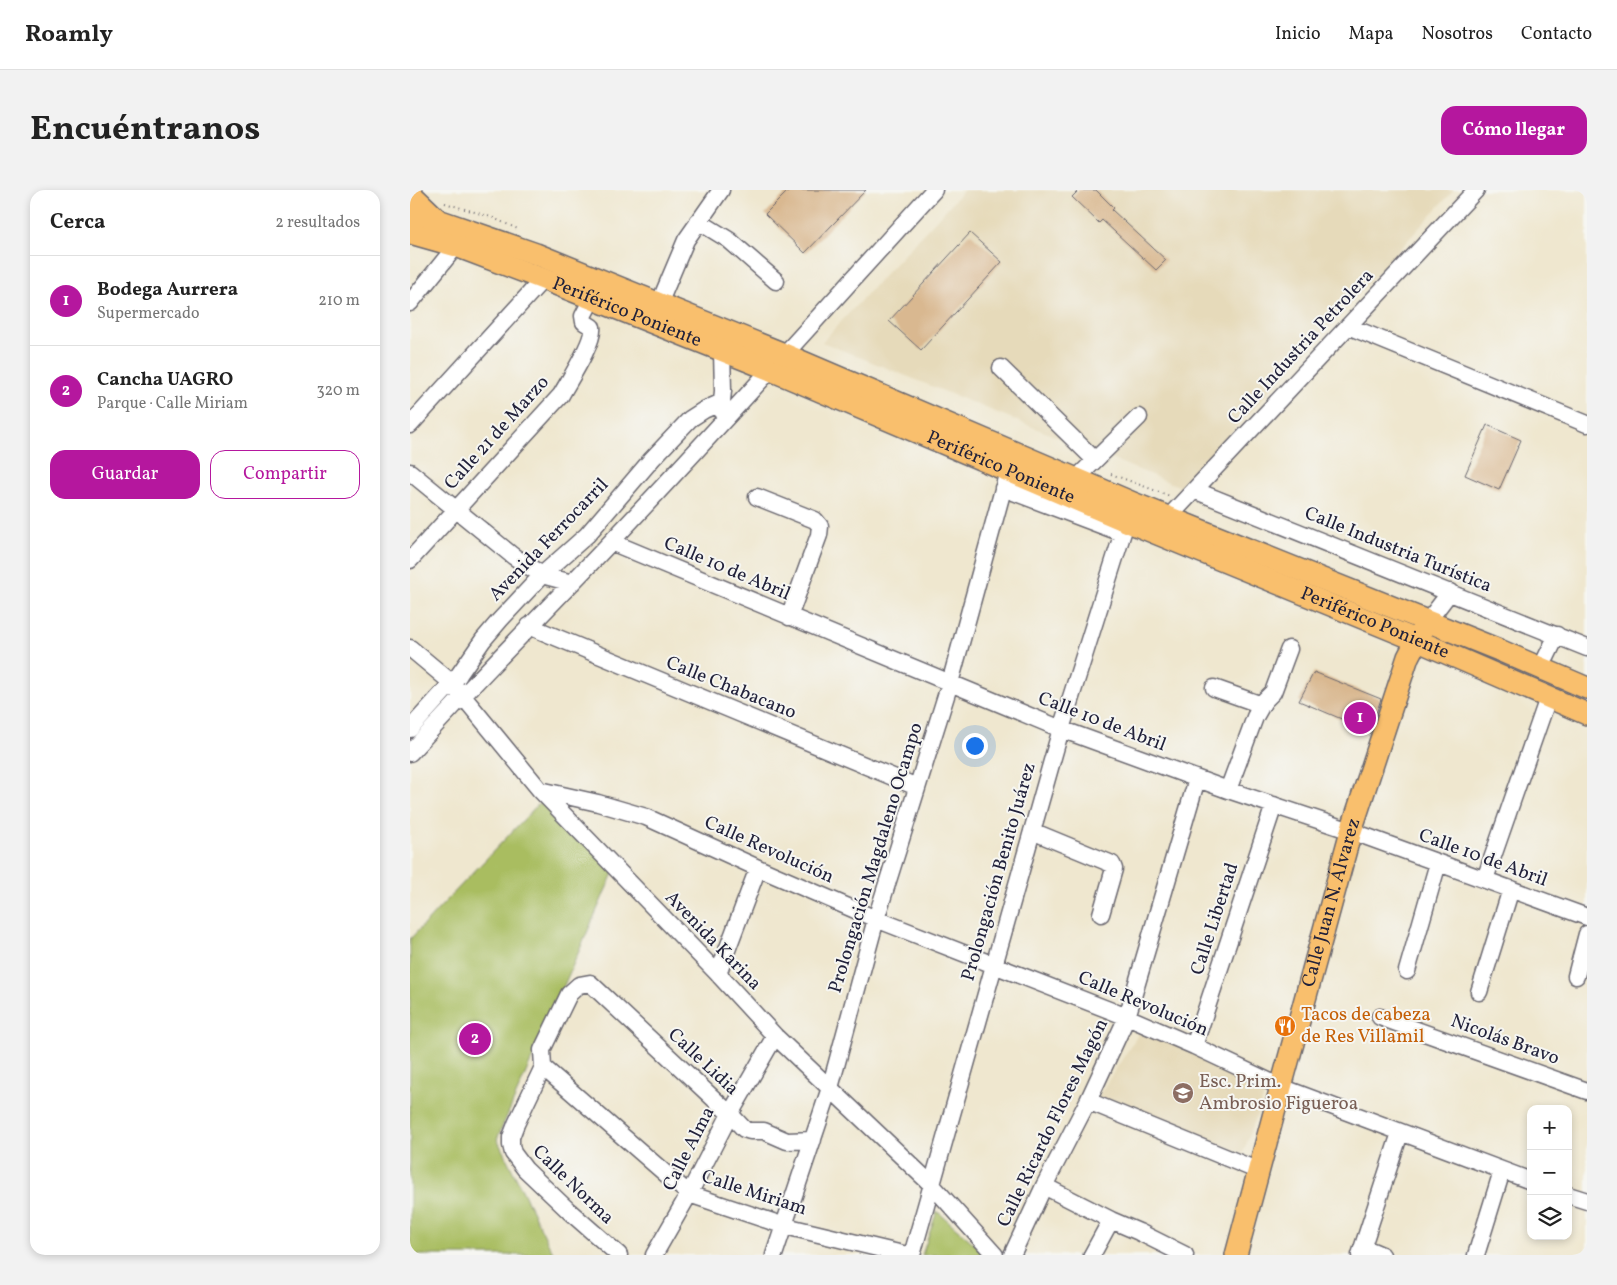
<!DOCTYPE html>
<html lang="es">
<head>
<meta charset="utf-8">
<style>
	:root { --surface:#fff; --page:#f2f2f2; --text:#222; --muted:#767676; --line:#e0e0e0; --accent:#b5179e }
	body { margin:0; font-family:Vollkorn,serif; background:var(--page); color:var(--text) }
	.controls { position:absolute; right:15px; bottom:15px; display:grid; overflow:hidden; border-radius:10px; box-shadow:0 2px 8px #0003 }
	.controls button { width:45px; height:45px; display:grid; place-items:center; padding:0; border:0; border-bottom:1px solid var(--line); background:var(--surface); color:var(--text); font:25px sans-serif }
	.you { position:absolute; left:564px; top:555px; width:18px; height:18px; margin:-12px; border:4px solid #fff; border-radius:50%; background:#1a73e8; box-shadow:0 0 0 8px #1a73e833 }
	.badge { display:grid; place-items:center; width:32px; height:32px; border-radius:50%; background:var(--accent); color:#fff; font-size:16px; font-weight:700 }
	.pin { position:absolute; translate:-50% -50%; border:2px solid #fff; box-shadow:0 1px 5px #0006 }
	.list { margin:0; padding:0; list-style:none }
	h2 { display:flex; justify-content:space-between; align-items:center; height:65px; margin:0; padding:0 20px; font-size:21px }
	h2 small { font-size:16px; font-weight:400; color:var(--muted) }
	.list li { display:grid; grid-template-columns:32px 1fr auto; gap:15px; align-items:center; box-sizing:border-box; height:90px; padding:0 20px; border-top:1px solid var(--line) }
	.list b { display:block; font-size:19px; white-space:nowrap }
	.list p { margin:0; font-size:16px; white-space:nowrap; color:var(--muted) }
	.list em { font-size:16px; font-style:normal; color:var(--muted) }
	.actions { display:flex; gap:10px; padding:15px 20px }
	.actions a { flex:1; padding:11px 0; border:1px solid var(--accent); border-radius:15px; text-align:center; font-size:18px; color:var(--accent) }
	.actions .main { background:var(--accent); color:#fff }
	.icon { flex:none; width:28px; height:28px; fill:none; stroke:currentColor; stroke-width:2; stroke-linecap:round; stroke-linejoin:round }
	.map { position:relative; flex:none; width:1177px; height:1065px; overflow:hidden; border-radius:15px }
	header { display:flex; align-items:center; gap:30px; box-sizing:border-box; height:70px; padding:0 25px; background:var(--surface); border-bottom:1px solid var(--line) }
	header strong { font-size:24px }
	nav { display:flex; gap:28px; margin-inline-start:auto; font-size:18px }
	.intro { display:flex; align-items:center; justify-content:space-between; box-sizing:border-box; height:120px; padding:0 30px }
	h1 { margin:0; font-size:35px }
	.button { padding:12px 22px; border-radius:15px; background:var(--accent); color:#fff; font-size:18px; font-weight:700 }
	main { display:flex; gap:30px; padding:0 30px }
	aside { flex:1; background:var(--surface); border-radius:15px; box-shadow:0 2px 8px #0003 }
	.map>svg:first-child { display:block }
	.built { fill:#e6daba }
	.green { fill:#a9bd61; stroke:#66704e }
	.building { fill:#d9b890 }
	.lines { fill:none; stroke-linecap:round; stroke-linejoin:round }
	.minor-casing { stroke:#6a676f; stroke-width:19 }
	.major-casing { stroke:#6a676f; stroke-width:24 }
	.path { stroke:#6a676f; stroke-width:2; stroke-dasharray:1 4; stroke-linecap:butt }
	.minor { stroke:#fff; stroke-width:16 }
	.major { stroke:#f9bf6d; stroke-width:21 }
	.labels { text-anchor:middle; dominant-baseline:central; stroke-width:4; stroke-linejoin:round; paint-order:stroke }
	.street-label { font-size:19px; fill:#22223b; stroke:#f6f6f2 }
	.food-label { font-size:19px; fill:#c56008; stroke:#f6f6f2; text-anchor:start }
	.education-label { font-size:19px; fill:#785e54; stroke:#f6f6f2; text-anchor:start }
</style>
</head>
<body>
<header>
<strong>Roamly</strong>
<nav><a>Inicio</a><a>Mapa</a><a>Nosotros</a><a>Contacto</a></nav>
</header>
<div class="intro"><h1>Encuéntranos</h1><a class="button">Cómo llegar</a></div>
<main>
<aside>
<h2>Cerca<small>2 resultados</small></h2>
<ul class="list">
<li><span class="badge">1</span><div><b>Bodega Aurrera</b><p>Supermercado</p></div><em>210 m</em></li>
<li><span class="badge">2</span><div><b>Cancha UAGRO</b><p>Parque · Calle Miriam</p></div><em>320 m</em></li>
</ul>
<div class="actions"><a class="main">Guardar</a><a>Compartir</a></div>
</aside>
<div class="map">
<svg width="1177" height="1065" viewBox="0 0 1177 1065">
	<rect width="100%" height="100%" fill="#f6f6f2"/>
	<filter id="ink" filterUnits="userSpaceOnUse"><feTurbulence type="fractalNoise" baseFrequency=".02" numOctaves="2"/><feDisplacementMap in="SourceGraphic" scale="10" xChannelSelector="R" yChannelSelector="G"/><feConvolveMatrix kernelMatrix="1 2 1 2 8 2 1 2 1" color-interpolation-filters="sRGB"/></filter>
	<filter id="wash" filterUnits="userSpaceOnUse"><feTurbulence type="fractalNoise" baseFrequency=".0096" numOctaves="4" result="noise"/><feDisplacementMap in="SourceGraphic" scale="20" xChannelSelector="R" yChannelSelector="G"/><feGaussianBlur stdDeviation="1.12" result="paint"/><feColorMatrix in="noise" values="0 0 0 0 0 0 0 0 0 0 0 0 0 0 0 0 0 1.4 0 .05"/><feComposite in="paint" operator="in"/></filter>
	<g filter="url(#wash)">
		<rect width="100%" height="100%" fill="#efe7cf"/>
		<path class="built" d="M554 0H1044L771 297 412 152Z
			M733 837 857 898 833 963 687 908Z"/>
		<path class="green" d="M134 608 204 681 87 949 144 1065H0V749Z
			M527 1021 577 1065H512Z"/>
		<g id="blocks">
			<path class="building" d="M379 0H456L395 63 355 24Z
				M669 0H686L704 18 702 20 756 70 746 80 692 30 689 33 662 7Z
				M560 43 592 72 511 160 479 131Z
				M1077 235 1111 250 1089 300 1055 285Z
				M904 482 971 509 960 541 889 511Z"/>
		</g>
	</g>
	<g filter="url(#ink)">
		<use href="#blocks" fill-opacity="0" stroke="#6a676f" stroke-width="1"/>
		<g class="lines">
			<g class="minor-casing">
				<path id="minor" d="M288 31 319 50 366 91
					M0 113 46 56
					M249 114 276 50 311 0
					M938 136 1177 234
					M591 178 685 270
					M311 221 313 201 312 161
					M0 235 133 89
					M0 282 103 366 132 385 162 393
					M593 298 712 343
					M662 298 673 282 729 227
					M784 300 1177 458
					M347 307 405 330 410 336 409 345 379 427
					M753 336 758 328 1066 0
					M201 352 651 539 818 600 941 641 1177 727
					M0 370 151 205C158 192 185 151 182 137L174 132 173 126 182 109
					M1018 431 1040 402
					M119 436 507 597
					M0 458 42 493 130 600 308 784 365 846 522 995 585 1065
					M1131 478 1147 445
					M48 486 73 450 90 430 132 385 177 345 242 269 280 229 294 220 312 212
					M804 498 852 515
					M0 539 49 485
					M0 563C65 491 134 423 200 353 310 237 416 118 524 0
					M130 600 188 613 236 627 348 678 466 729 717 827 784 856 871 897 1121 991
					M818 600 845 527 854 511 863 502 879 459
					M622 641 702 674 704 679 691 724
					M1075 689 1138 508
					M997 781 1028 673
					M308 784 348 678
					M1166 786 1177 744
					M1069 802 1101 699
					M970 827 1177 901
					M784 856 864 615
					M133 877 279 1004 375 1036 497 1065
					M678 911 849 981
					M634 996 701 1030 729 1042 775 1065
					M1158 1005 1177 1011
					M953 1057 972 1065
					M209 1065 159 1021 115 979 103 963 101 955V947L106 934 133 877 132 860 159 804 169 795 180 793 320 924 334 939 340 941H354L377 951 403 950
					M244 1065 279 1004 320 924 365 846
					M364 1065 420 898 466 729 540 493 598 281
					M502 1065 651 539 720 320
					M602 1065 634 996 678 911 717 827 787 589
					M682 1065 701 1030
					M950 1065 990 943
					M1066 1065 1092 981"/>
			</g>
			<g class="major-casing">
				<g id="major">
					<path d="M0 3 28 30"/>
					<path d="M0 25 28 30 126 64 374 164 723 313 1089 460 1177 498"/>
					<path id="s1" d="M0 43 46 56 133 89 361 180 716 331 1006 450 1177 524"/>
					<path id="s2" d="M826 1065 871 897 941 641 998 467 1013 438"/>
				</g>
			</g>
			<path class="path" d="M35 13 81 27 110 40
				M701 284 760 306"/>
			<use href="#minor" class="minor"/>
			<use href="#major" class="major"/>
		</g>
	</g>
	<defs>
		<g id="restaurant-disc" transform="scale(1.125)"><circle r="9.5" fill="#e8710a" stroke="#f6f6f2"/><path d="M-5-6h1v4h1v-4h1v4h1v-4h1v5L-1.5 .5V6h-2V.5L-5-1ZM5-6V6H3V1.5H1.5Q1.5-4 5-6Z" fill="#fff"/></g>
		<g id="school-disc" transform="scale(1.125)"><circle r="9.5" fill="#8d6e63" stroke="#f6f6f2"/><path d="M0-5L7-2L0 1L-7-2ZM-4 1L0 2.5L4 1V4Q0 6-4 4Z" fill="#fff"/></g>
	</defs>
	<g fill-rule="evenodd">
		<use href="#restaurant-disc" x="875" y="836"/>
		<use href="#school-disc" x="773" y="903"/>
	</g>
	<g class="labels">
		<g class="street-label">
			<text stroke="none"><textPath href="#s1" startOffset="231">Periférico Poniente</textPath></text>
			<text transform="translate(891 157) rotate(-47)">Calle Industria Petrolera</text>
			<text transform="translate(87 243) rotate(-48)">Calle 21 de Marzo</text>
			<text stroke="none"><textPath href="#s1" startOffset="636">Periférico Poniente</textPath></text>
			<text transform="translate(139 350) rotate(-46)">Avenida Ferrocarril</text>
			<text transform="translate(988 360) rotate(22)">Calle Industria Turística</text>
			<text transform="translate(317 379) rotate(23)">Calle 10 de Abril</text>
			<text stroke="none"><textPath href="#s1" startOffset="1041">Periférico Poniente</textPath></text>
			<text transform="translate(321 498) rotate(22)">Calle Chabacano</text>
			<text transform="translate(692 532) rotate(21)">Calle 10 de Abril</text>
			<text transform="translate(359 660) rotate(24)">Calle Revolución</text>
			<text transform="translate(466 668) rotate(-73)">Prolongación Magdaleno Ocampo</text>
			<text transform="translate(1073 668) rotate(20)">Calle 10 de Abril</text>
			<text transform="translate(589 682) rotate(-74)">Prolongación Benito Juárez</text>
			<text stroke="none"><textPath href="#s2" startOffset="365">Calle Juan N. Álvarez</textPath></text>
			<text transform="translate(805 729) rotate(-72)">Calle Libertad</text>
			<text transform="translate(303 751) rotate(46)">Avenida Karina</text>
			<text transform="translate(733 814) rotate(23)">Calle Revolución</text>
			<text transform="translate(1095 850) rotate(20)">Nicolás Bravo</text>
			<text transform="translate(293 872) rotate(43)">Calle Lidia</text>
			<text transform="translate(643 933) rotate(-64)">Calle Ricardo Flores Magón</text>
			<text transform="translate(279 959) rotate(-63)">Calle Alma</text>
			<text transform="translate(163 995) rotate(44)">Calle Norma</text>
			<text transform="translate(344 1003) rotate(18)">Calle Miriam</text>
		</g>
		<g class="food-label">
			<text x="891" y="825">Tacos de cabeza<tspan x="891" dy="22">de Res Villamil</tspan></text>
		</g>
		<g class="education-label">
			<text x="789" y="892">Esc. Prim.<tspan x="789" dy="22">Ambrosio Figueroa</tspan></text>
		</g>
	</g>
</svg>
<div class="controls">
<button>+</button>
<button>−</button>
<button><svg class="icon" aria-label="layers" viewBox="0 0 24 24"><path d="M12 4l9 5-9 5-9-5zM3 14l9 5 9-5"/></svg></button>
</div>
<div class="you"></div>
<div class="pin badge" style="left:950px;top:528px">1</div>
<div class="pin badge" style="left:65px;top:849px">2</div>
</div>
</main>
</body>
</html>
